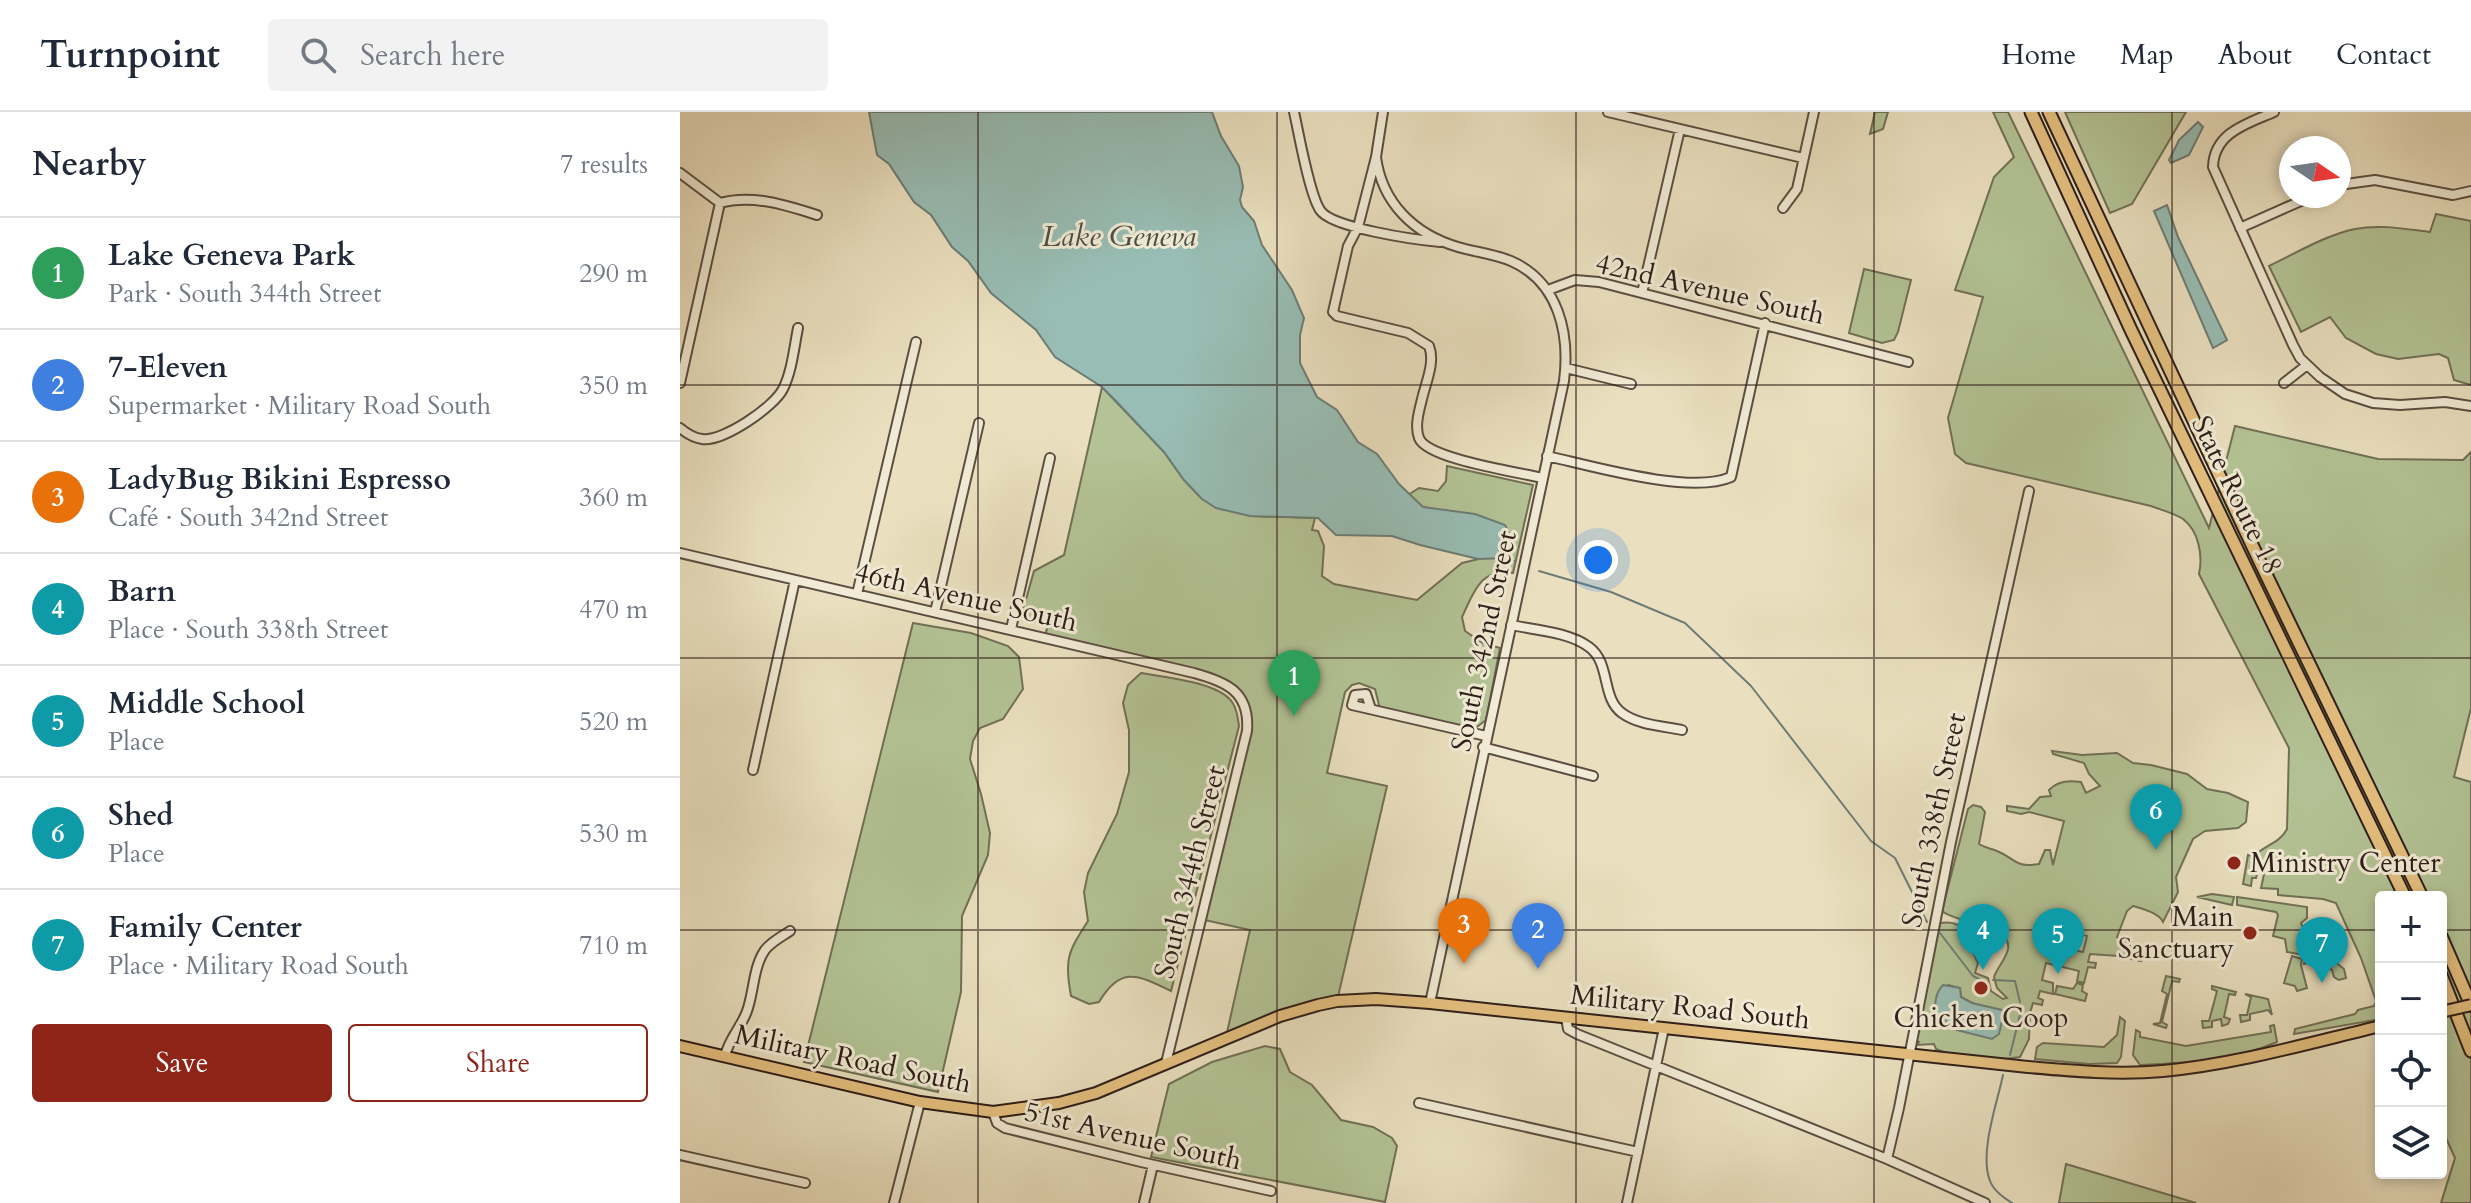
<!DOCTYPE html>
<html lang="en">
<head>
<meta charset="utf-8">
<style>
	:root { --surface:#fff; --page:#f2f2f3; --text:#1f2937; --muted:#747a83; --line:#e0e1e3; --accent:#8f2418 }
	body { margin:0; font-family:Cardo,serif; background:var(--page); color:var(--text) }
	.controls { position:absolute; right:24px; bottom:24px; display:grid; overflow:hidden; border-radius:8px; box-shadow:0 4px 12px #0003 }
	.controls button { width:72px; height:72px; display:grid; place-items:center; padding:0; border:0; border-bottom:2px solid var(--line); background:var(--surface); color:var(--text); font:40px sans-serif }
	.compass { position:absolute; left:1599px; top:24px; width:72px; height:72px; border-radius:50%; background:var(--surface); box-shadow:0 4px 12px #0003; rotate:103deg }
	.you { position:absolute; left:918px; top:448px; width:28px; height:28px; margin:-20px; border:6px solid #fff; border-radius:50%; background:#1a73e8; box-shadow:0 0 0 12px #1a73e833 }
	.badge { display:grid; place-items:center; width:52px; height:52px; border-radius:50%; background:var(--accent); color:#fff; font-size:26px; font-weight:700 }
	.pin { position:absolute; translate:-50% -66px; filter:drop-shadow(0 2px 4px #0008) }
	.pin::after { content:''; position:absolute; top:42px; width:28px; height:24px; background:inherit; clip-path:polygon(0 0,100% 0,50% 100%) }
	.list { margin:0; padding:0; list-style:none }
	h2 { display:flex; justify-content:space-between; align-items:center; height:104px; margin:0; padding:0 32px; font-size:34px }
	h2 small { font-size:26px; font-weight:400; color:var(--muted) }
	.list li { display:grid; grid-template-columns:52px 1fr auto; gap:24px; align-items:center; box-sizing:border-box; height:112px; padding:0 32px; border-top:2px solid var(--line) }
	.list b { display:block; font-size:30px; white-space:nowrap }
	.list p { margin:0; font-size:26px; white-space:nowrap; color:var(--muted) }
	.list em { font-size:26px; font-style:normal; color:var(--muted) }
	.actions { display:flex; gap:16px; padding:24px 32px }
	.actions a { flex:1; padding:18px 0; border:2px solid var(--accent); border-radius:8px; text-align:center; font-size:28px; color:var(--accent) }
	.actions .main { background:var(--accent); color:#fff }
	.icon { flex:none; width:44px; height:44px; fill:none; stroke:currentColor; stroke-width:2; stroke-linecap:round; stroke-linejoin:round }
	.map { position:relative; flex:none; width:1791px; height:1091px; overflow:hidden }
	header { display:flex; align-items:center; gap:48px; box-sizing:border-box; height:112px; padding:0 40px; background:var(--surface); border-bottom:2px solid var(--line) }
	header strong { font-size:38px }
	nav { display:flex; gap:44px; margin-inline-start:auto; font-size:28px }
	.search { width:560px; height:72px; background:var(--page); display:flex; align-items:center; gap:20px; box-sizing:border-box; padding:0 28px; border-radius:8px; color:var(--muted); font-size:30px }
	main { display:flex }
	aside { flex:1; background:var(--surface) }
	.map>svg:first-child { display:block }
	.green { fill:#b3c395; stroke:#707057; stroke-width:2; fill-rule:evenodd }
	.water { fill:#98bdb4; stroke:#6d7d76; stroke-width:2 }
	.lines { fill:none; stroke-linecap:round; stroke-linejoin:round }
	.stream { stroke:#6d7d76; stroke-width:2 }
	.minor-casing { stroke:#5c4e42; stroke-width:12 }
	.major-casing { stroke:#2d1e19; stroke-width:14 }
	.highway-casing { stroke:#2d1e19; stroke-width:15 }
	.minor { stroke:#f1ebd5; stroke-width:8 }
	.major { stroke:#e5c080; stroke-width:10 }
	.highway { stroke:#e5c080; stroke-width:11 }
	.major-bridge-casing { stroke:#2d1e19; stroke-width:14; stroke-linecap:butt }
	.major-bridge { stroke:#e5c080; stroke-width:10 }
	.grid { fill:none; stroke:#2d1e19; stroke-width:2; stroke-opacity:0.55 }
	.poi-dot { fill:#8f2418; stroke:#f1ebd5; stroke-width:3 }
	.labels { text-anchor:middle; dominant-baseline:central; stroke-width:6; stroke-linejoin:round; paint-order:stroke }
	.street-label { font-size:28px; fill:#2d1e19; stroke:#f1ebd5 }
	.poi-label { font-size:28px; fill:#2d1e19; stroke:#f1ebd5; text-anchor:start }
	.water-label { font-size:30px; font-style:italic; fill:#4d4e48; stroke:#f1ebd5 }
</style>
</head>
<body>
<header>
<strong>Turnpoint</strong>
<div class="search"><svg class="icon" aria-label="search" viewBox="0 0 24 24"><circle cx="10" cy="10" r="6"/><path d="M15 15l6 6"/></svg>Search here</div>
<nav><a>Home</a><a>Map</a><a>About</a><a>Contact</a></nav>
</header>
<main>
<aside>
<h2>Nearby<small>7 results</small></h2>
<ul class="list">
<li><span class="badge" style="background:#2e9e5b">1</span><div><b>Lake Geneva Park</b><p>Park · South 344th Street</p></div><em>290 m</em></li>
<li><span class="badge" style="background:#3f7fe0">2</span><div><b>7-Eleven</b><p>Supermarket · Military Road South</p></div><em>350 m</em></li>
<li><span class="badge" style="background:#e8710a">3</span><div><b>LadyBug Bikini Espresso</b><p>Café · South 342nd Street</p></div><em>360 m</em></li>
<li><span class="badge" style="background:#0f9aa8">4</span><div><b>Barn</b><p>Place · South 338th Street</p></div><em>470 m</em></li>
<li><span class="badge" style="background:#0f9aa8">5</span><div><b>Middle School</b><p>Place</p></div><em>520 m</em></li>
<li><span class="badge" style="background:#0f9aa8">6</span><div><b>Shed</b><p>Place</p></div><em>530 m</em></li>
<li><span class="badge" style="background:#0f9aa8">7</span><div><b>Family Center</b><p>Place · Military Road South</p></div><em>710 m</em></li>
</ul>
<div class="actions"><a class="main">Save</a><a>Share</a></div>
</aside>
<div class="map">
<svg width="1791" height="1091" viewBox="0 0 1791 1091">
	<rect width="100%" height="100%" fill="#eae0bf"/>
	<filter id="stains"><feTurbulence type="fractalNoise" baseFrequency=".0025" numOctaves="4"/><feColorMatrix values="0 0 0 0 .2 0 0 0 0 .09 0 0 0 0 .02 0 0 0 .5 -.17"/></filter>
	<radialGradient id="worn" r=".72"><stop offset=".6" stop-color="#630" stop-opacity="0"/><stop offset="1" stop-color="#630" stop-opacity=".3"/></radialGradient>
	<path class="green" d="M1195 0H1208L1203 17 1190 22Z
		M1313 0H1328L1529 416 1555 314 1698 347 1783 348 1791 340V596L1774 665 1791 670V1091H1761L1775 1046 1761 1015V785H1701V907L1614 922 1615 917 1675 902 1678 898 1694 894 1696 889 1681 846 1656 791 1643 787 1598 783V777L1581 776 1586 753 1580 751 1576 766H1572L1571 774 1563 772 1568 743 1574 744C1585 733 1600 731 1607 717L1609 636 1519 462C1523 444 1519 419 1503 407 1494 401 1481 398 1471 394L1286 351 1275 342 1268 306 1303 185 1275 178 1314 65 1334 45Z
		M1385 0H1506L1452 92 1430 101Z
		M1756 102 1791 109V273L1774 268 1768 246 1759 242 1718 247 1696 242 1666 226 1650 205 1621 220 1589 154C1616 141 1646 123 1675 117 1700 112 1726 117 1750 120Z
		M1184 157 1231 168 1218 220 1214 228 1202 231 1169 221Z
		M422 275 484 340 504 368 522 387 570 404 635 406 632 418 638 419 644 434 642 464 654 472 737 488 782 451 799 447 753 397 743 395 728 383 739 376 758 379 766 369 767 354 853 373 833 461C800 456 794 480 782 505L785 519 803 531 820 536 806 608 793 618 700 597 695 577 679 571 672 573 665 580 647 661 707 674 657 889 546 925 570 818 520 807 567 619V600L548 574 365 526 369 505 362 511 351 509 343 498 354 459 384 443Z
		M233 511 291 521 328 534 339 545 343 577 323 607 300 616 293 629 290 647 301 682 310 721 308 743 282 804 281 880 258 980 124 950Z
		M461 561C484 565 538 570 552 590 557 597 558 606 559 614L491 879C458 863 441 853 419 890L409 892 391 884C384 847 388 840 408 809L404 780 408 761 437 702 449 660V618L443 591 448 573Z
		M1372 639 1402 643 1437 641 1453 651 1471 653 1507 662 1527 677 1548 681 1568 690 1566 710 1558 716 1525 719 1513 727 1496 765 1498 780 1483 810C1479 801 1463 797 1453 794L1447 799 1437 825 1457 838H1465L1470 835 1461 849 1439 844 1410 842 1408 850 1416 851 1415 856 1408 855 1404 871 1397 869 1399 859 1366 851 1362 868 1373 871V882L1360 879 1358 886 1363 888 1362 893 1353 891 1350 901 1349 927 1340 945C1315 949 1280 948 1256 937L1254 932 1237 933 1239 930 1235 928 1260 811C1291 806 1288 834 1298 851L1295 861 1308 866 1311 879 1323 887 1327 886 1317 876 1314 865C1317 856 1326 847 1328 837 1332 811 1279 813 1262 799L1288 697 1293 693 1301 695 1305 700 1299 732C1305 736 1310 736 1317 739 1335 746 1334 756 1359 752L1365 738H1370L1373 753 1384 709 1349 700 1341 702 1327 699V694L1349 697 1360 685 1371 684 1369 678C1377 669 1389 668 1401 670L1406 681 1420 674 1409 662 1404 651 1373 642ZM1377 818 1407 824 1403 840 1374 833ZM1268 873 1280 876 1281 885 1292 891 1324 900 1272 915 1255 898 1257 883Z
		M1532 782 1554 785 1552 793 1517 785Z
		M1557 785 1627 795V806L1621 811 1628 827 1624 843 1607 840 1605 827 1593 824 1598 803 1596 800 1557 793Z
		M1650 836 1654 849 1664 857 1666 866 1659 868 1654 865 1652 858 1648 856 1645 847 1624 852 1626 845Z
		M1612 844 1622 847 1621 853 1627 876 1617 879 1615 874 1604 871Z
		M1486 864 1500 867 1499 870 1492 869 1482 910 1487 913 1486 916 1473 912 1480 911 1487 882 1482 879Z
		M1397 871 1403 873 1402 879 1407 882 1405 889 1375 882 1377 874 1393 877Z
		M1532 874 1556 880 1555 883 1549 882 1544 905 1550 907 1548 912 1542 914 1541 907 1532 909V915L1523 916 1522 909H1529L1537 879 1532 877Z
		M1565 882 1588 887 1592 903 1588 898 1570 902V908L1561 910 1560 903H1567L1571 885Z
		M1440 905 1445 909 1441 945 1437 951 1409 952 1355 947 1357 935 1363 931 1424 935 1437 923Z
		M1594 913 1597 930C1556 948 1506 951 1460 953L1453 943 1456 918 1460 920V925L1506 934 1591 920 1590 914Z
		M585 934 600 937 610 960 632 973 661 1008 693 1015 712 1026 717 1034 705 1090 471 1045 489 972 532 950Z
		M1386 1052 1516 1091H1379Z"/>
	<path class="water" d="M189 0H532L541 24 559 54 563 75 560 88 562 95 574 109 582 133 612 178 624 206 620 223V251L637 285 657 298 678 330 697 342 719 372 743 395 795 402 825 413 833 430 826 446 798 447 740 433 712 424 656 423 638 406 570 404 536 396 522 387 504 368 484 340 435 288 422 275 375 245 356 218 311 181 288 149 272 135 251 103 234 90 209 52 197 43Z
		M1518 10 1523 15 1509 43 1491 51 1489 48 1499 28Z
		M1487 93 1498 125 1547 228 1533 236 1474 99Z
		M1263 873 1280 876 1281 885 1292 891 1322 898 1324 901 1319 922 1312 927 1277 918 1257 903C1253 894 1256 880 1263 873Z"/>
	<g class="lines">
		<path class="stream" d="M826 446 834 449
			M859 459 931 480 1005 511 1071 574 1191 729 1215 746 1247 810
			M1260 821 1293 864 1303 869
			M1313 868 1335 869 1340 890
			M1330 943 1340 903
			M1323 963C1317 992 1299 1041 1310 1069 1314 1079 1323 1085 1332 1091"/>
		<g class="minor-casing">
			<path id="minor" d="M614 0C619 22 629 81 640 98 651 116 737 128 760 130
				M703 0 696 45 678 115 668 134 653 200 657 204 728 221 749 234C755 249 747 268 743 283 740 296 734 313 739 326 747 347 838 360 862 366
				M928 0 1123 46
				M1594 0C1566 12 1534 21 1533 55L1613 233 1620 246 1640 265 1665 282 1693 291 1720 293 1765 290 1791 294
				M696 45C702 91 734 122 778 135 795 140 814 142 831 149 879 170 890 222 884 269L750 891
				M0 61 40 91C72 82 106 93 137 103
				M1659 73 1695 68 1773 83 1791 79
				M1103 96 1117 77 1134 0
				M1560 116 1632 84
				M868 178 895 168 919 170 1228 250
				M962 181 1000 17
				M886 256 951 272
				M0 271 40 91
				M1604 271 1627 253
				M0 316C6 321 14 326 22 327 43 330 94 295 103 277 112 259 114 236 118 216
				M867 344C912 354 1011 383 1051 365L1085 211
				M0 441 514 561C547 570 570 580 567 619L486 951
				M177 482 236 230
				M255 500 299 311
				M831 513C855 518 889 520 909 535 931 551 921 586 942 601 958 613 983 614 1002 618
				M331 517 370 346
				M691 597 686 582 675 583 672 593 806 624
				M803 635 913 664
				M73 658 115 468
				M886 906 888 917 897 922 1207 1047 1305 1091
				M45 944C49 926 61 916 67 899 74 880 73 855 85 838 91 830 101 825 110 819
				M739 991 958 1040
				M313 1000 317 1011 325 1016 461 1050 591 1079
				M0 1043 125 1071
				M1207 1047 1219 996 1271 730 1349 379
				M214 1091 240 990
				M464 1091 473 1053
				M947 1091 984 916"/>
		</g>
		<g class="major-casing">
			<path id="major" d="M0 934 240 990 313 1000 379 991 416 981 600 904 638 893 657 889 696 887 750 891 1348 955C1393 959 1438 963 1483 959 1557 952 1629 931 1701 914"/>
		</g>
		<g class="highway-casing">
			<path id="highway" d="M1351 0 1451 218 1725 785
				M1369 0 1580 450 1742 785
				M1761 824 1791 893
				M1761 863 1791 939"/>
		</g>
		<use href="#minor" class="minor"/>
		<use href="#major" class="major"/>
		<use href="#highway" class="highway"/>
		<g class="major-bridge-casing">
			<path id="major-bridge" d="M1761 900 1791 893"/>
		</g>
		<use href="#major-bridge" class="major-bridge"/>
	</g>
	<path class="grid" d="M298 0V1091M597 0V1091M896 0V1091M1194 0V1091M1492 0V1091M0 273H1791M0 546H1791M0 818H1701M1761 818H1791"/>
	<g class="poi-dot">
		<circle cx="1554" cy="751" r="8"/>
		<circle cx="1570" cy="821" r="8"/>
		<circle cx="1301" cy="876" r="8"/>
	</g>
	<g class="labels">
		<g class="street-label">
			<text transform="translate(1030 177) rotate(13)">42nd Avenue South</text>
			<text transform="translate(1557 383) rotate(64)">State Route 18</text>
			<text transform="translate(286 485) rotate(13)">46th Avenue South</text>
			<text transform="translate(804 529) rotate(-78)">South 342nd Street</text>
			<text transform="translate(1254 708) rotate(-78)">South 338th Street</text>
			<text transform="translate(510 760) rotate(-76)">South 344th Street</text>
			<text transform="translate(1010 895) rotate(6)">Military Road South</text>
			<text transform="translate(173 947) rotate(12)">Military Road South</text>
			<text transform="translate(453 1024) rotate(13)">51st Avenue South</text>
		</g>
		<g class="poi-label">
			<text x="1570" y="751">Ministry Center</text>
			<text x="1554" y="805" text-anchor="end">Main<tspan x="1554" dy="32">Sanctuary</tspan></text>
			<text x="1301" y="906" text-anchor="middle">Chicken Coop</text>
		</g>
		<g class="water-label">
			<text x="439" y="124">Lake Geneva</text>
		</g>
	</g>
	<rect width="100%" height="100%" filter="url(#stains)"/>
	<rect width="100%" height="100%" fill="url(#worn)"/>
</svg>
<div class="controls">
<button>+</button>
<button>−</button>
<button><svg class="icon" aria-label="locate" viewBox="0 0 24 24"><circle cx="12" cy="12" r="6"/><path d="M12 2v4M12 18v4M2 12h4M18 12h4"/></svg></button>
<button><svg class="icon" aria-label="layers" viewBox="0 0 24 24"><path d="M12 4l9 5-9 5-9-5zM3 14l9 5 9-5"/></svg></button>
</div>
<svg class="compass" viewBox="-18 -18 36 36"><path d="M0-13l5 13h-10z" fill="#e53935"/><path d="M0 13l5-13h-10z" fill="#747a83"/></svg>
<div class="you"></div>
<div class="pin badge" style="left:614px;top:604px;background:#2e9e5b">1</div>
<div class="pin badge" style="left:858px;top:857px;background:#3f7fe0">2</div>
<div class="pin badge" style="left:784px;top:852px;background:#e8710a">3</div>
<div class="pin badge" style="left:1303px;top:858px;background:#0f9aa8">4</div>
<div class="pin badge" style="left:1378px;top:862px;background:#0f9aa8">5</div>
<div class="pin badge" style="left:1476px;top:738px;background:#0f9aa8">6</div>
<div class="pin badge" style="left:1642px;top:871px;background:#0f9aa8">7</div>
</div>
</main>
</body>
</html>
